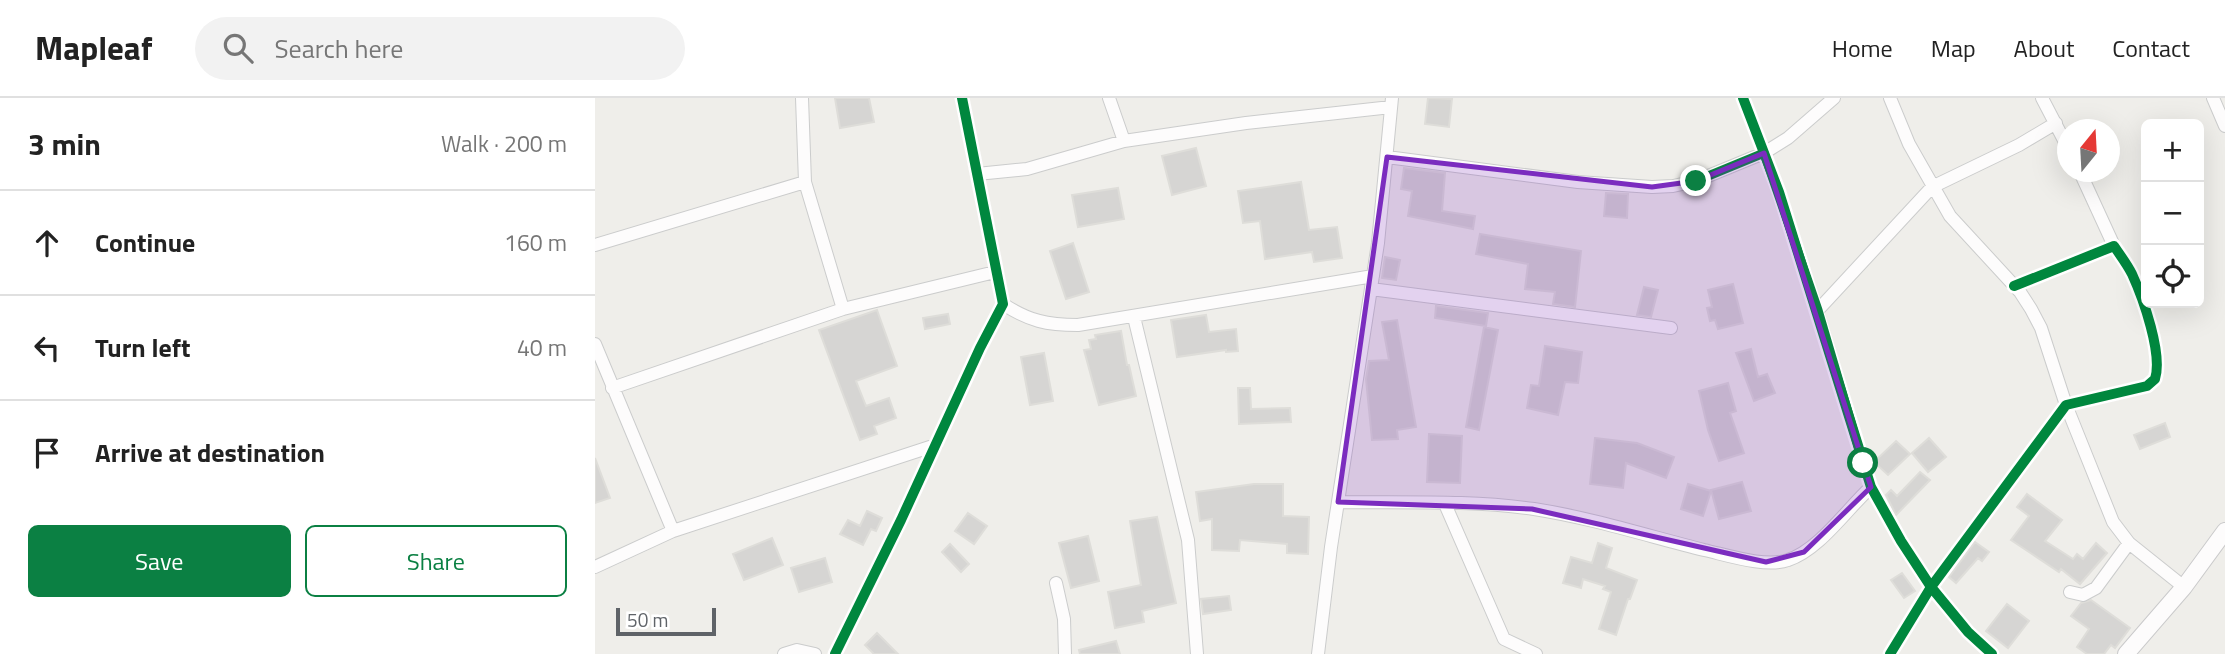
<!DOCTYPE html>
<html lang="en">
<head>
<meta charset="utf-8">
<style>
	:root { --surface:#fff; --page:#f2f2f2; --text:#222; --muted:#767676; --line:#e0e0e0; --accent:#0b8043 }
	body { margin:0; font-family:"Titillium Web",sans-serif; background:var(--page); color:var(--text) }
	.controls { position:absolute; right:21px; top:21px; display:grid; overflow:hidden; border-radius:10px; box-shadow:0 7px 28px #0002 }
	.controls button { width:63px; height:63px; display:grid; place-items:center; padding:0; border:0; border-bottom:2px solid var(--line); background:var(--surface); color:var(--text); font:35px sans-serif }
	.compass { position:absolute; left:1462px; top:21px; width:63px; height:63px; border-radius:50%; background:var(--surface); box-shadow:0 7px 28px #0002; rotate:18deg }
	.scale { position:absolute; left:21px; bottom:18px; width:100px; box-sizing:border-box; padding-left:7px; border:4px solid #5f6368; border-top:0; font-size:19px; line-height:24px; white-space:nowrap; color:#5f6368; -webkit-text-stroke:5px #fff; paint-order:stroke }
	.stop { position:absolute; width:21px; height:21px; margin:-16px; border:5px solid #0b8043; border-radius:50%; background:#fff }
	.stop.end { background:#0b8043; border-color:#fff; box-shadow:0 2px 7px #0008 }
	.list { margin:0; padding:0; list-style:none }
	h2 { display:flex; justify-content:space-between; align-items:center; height:91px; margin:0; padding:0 28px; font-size:30px }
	h2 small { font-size:23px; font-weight:400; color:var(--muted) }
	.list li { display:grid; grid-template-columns:46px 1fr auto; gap:21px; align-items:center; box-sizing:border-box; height:105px; padding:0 28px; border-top:2px solid var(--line) }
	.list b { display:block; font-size:26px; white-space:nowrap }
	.list em { font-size:23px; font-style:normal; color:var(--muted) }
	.actions { display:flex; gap:14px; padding:21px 28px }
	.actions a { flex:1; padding:16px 0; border:2px solid var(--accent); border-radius:10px; text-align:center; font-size:24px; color:var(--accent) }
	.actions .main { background:var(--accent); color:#fff }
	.icon { flex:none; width:38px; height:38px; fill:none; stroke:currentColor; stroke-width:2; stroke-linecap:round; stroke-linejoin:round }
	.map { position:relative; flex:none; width:1630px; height:556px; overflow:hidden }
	header { display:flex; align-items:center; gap:42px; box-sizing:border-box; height:98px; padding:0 35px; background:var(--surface); border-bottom:2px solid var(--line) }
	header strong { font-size:33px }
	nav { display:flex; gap:38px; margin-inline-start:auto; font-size:24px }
	.search { width:490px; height:63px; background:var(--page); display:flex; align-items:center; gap:18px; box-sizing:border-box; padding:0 24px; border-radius:38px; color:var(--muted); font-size:26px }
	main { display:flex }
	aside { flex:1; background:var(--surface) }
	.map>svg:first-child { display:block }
	.building { fill:#d6d5d3; stroke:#deddd9; stroke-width:2 }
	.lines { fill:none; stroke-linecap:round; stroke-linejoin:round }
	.street-casing { stroke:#cbcccc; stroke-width:14 }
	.secondary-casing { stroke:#cacacb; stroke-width:18 }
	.street { stroke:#fdfcfc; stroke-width:12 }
	.secondary { stroke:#fdfcfc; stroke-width:16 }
	.cycleway-casing { stroke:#fff; stroke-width:15 }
	.cycleway { stroke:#00873e; stroke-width:10 }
	.route { stroke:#0b8043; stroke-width:9 }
	.marked { fill:#7b2cbf; fill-opacity:0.2; stroke:#7b2cbf; stroke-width:5; stroke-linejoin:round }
</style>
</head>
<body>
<header>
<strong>Mapleaf</strong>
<div class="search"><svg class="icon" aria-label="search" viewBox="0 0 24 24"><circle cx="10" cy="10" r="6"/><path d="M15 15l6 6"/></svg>Search here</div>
<nav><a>Home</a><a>Map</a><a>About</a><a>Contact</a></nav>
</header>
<main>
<aside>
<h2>3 min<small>Walk · 200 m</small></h2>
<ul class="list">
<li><svg class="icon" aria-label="ahead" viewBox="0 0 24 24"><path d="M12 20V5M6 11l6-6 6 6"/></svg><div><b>Continue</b></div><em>160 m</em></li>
<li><svg class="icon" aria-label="left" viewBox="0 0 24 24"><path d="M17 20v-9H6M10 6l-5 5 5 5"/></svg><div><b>Turn left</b></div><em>40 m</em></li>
<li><svg class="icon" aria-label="arrive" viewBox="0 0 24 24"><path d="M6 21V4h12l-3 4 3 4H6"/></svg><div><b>Arrive at destination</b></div></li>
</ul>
<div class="actions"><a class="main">Save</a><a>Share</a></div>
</aside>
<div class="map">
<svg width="1630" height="556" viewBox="0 0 1630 556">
	<rect width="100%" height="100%" fill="#efeeea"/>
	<path class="building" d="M240 0H274L279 24 245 30Z
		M833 0 857 1 854 29 830 26Z
		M601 50 611 88 577 97 567 58Z
		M809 70 850 75 847 113 880 118 878 131 813 118 817 93 806 91Z
		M706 84 714 132 742 129 747 160 719 164 717 154 670 161 665 123 648 125 643 93Z
		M523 90 529 121 483 129 477 97Z
		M1011 95 1033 96 1032 120 1009 118Z
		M885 136 986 153 980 209 958 206 960 194 930 191 933 166 881 156Z
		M478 145 494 194 471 201 455 153Z
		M790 159 805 162 801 182 787 180Z
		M1138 186 1148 225 1123 231 1120 222 1115 223 1112 210 1117 209 1113 192Z
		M1049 189 1063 192 1056 219 1042 217Z
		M841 208 893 215 891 228 840 220Z
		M282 212 302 268 261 283 271 308 294 300 301 320 279 328 282 336 265 342 224 232Z
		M353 216 355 226 330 231 328 220Z
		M611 217 614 234 641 231 643 253 631 254V252L582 259 576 222Z
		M802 222 821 329 802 332 803 341 777 342 771 281 774 263 794 262 787 224Z
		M889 229 903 232 884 332 871 329Z
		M526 233 532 267H534L541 298 504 307 489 252 496 251 494 242 501 241 500 237Z
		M950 248 987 254 983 285 970 284 963 317 932 310 936 287 944 288Z
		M1156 251 1163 279 1172 276 1180 295 1159 303 1141 255Z
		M449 255 458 303 435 307 426 259Z
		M1133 285 1141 313 1135 315 1149 355 1124 363 1113 332 1104 293Z
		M643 290H655L656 311 695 310 696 324 644 326Z
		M1570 325 1575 339 1545 351 1539 337Z
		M834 336 867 338 865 385 832 384Z
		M1000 340 1042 345 1079 359 1071 380 1031 365 1028 390 995 386Z
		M1334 340 1351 359 1333 374 1317 355Z
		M1301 343 1315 356 1293 377 1279 364Z
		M0 360 15 400 0 405Z
		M1325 374 1335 382 1301 417 1291 397 1296 392 1302 398Z
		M1147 384 1156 413 1124 421 1116 392Z
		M659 386H688V418L714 419 713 456 692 455V446L645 442 644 453 617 452V421L605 423 601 394Z
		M1093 386 1116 393 1108 418 1086 411Z
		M1432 396 1467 422 1450 443 1478 461 1482 456 1488 461 1501 445 1512 455 1485 486 1466 471 1464 474 1416 442 1434 418 1422 409Z
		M272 413 287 420 281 433 276 431 268 447 245 436 253 422 265 428Z
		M373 415 392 428 379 446 360 433Z
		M562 419 581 505 547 513 549 524 520 530 513 494 546 487 535 423Z
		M493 438 504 483 476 490 464 445Z
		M177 440 188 467 149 482 138 456Z
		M1380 444 1394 454 1387 463 1383 460 1361 485 1354 479Z
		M1003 445 1017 450 1011 470 1042 482 1035 501H1033L1021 537 1004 531 1016 494 1008 491 1010 488 988 481 986 490 968 485 976 459 997 465Z
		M355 446 374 466 366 474 347 454Z
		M230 460 237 484 204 494 196 470Z
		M1307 475 1320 493 1309 500 1296 482Z
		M634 498 636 512 608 516 606 501Z
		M1496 502 1535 530 1520 550 1516 547 1509 556H1492L1482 549 1494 531 1476 518 1486 505Z
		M1412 506 1434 523 1413 550 1391 533Z
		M282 535 303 556H279L270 547Z
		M521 543 525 556H485L484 552Z"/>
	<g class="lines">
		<g class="street-casing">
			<path id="street" d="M207 0 210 84 248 211
				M514 0 529 43
				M1148 0 1184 94 1276 389 1306 443 1336 489 1373 534 1397 556
				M1295 0 1314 46 1355 118 1425 194 1436 211 1446 230 1471 307 1518 424 1534 445 1589 489
				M1447 0 1472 48
				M1618 0 1630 28
				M792 59 983 84 1057 89 1078 88 1101 83 1169 55 1193 40 1239 0
				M1485 74 1519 148
				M382 76 432 71 529 43 651 25 796 9
				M0 147 210 84
				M776 191 1076 230
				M408 206C434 223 452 227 483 227L778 178
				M1223 212 1337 89 1424 47 1461 25
				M539 219 593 442 602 556
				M0 246 78 433
				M17 290 248 211 400 174
				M743 404C808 405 875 402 939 411 997 420 1053 438 1109 452 1132 457 1171 470 1193 462 1224 452 1251 412 1276 389
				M850 406 909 541 941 556
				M0 469 78 433 341 347
				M461 485 469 521 470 556
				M1475 494 1488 497 1501 490 1534 445
				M189 556 202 552 220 556
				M240 556 306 422 385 250 408 206 367 0
				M723 556 736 449 783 145 797 0
				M1295 556 1336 489 1471 307 1552 288 1560 281C1568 256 1548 200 1537 176 1532 166 1525 157 1519 148L1419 188"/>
		</g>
		<g class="secondary-casing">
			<path id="secondary" d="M1531 556 1589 489 1630 433"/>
		</g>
		<use href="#street" class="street"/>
		<use href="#secondary" class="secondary"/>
		<g class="cycleway-casing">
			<path id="cycleway" d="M1148 0 1184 94 1276 389 1306 443 1336 489 1373 534 1397 556
				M240 556 306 422 385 250 408 206 367 0
				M1295 556 1336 489 1471 307 1552 288 1560 281C1568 256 1548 200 1537 176 1532 166 1525 157 1519 148L1419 188"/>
		</g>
		<use href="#cycleway" class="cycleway"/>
	</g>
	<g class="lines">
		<path class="route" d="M1101 83 1169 55 1223 212 1268 365"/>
	</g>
	<path class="marked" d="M1169 55 1276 389 1209 454 1171 464 937 411 743 404 792 59 1057 89 1101 83Z"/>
</svg>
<div class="controls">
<button>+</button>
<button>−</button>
<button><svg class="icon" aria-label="locate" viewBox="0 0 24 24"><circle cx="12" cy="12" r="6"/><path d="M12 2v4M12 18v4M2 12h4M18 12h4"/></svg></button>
</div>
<svg class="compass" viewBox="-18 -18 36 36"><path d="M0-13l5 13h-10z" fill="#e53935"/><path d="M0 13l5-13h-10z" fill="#767676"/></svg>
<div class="scale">50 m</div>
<div class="stop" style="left:1268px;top:365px"></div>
<div class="stop end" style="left:1101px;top:83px"></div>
</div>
</main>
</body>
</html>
